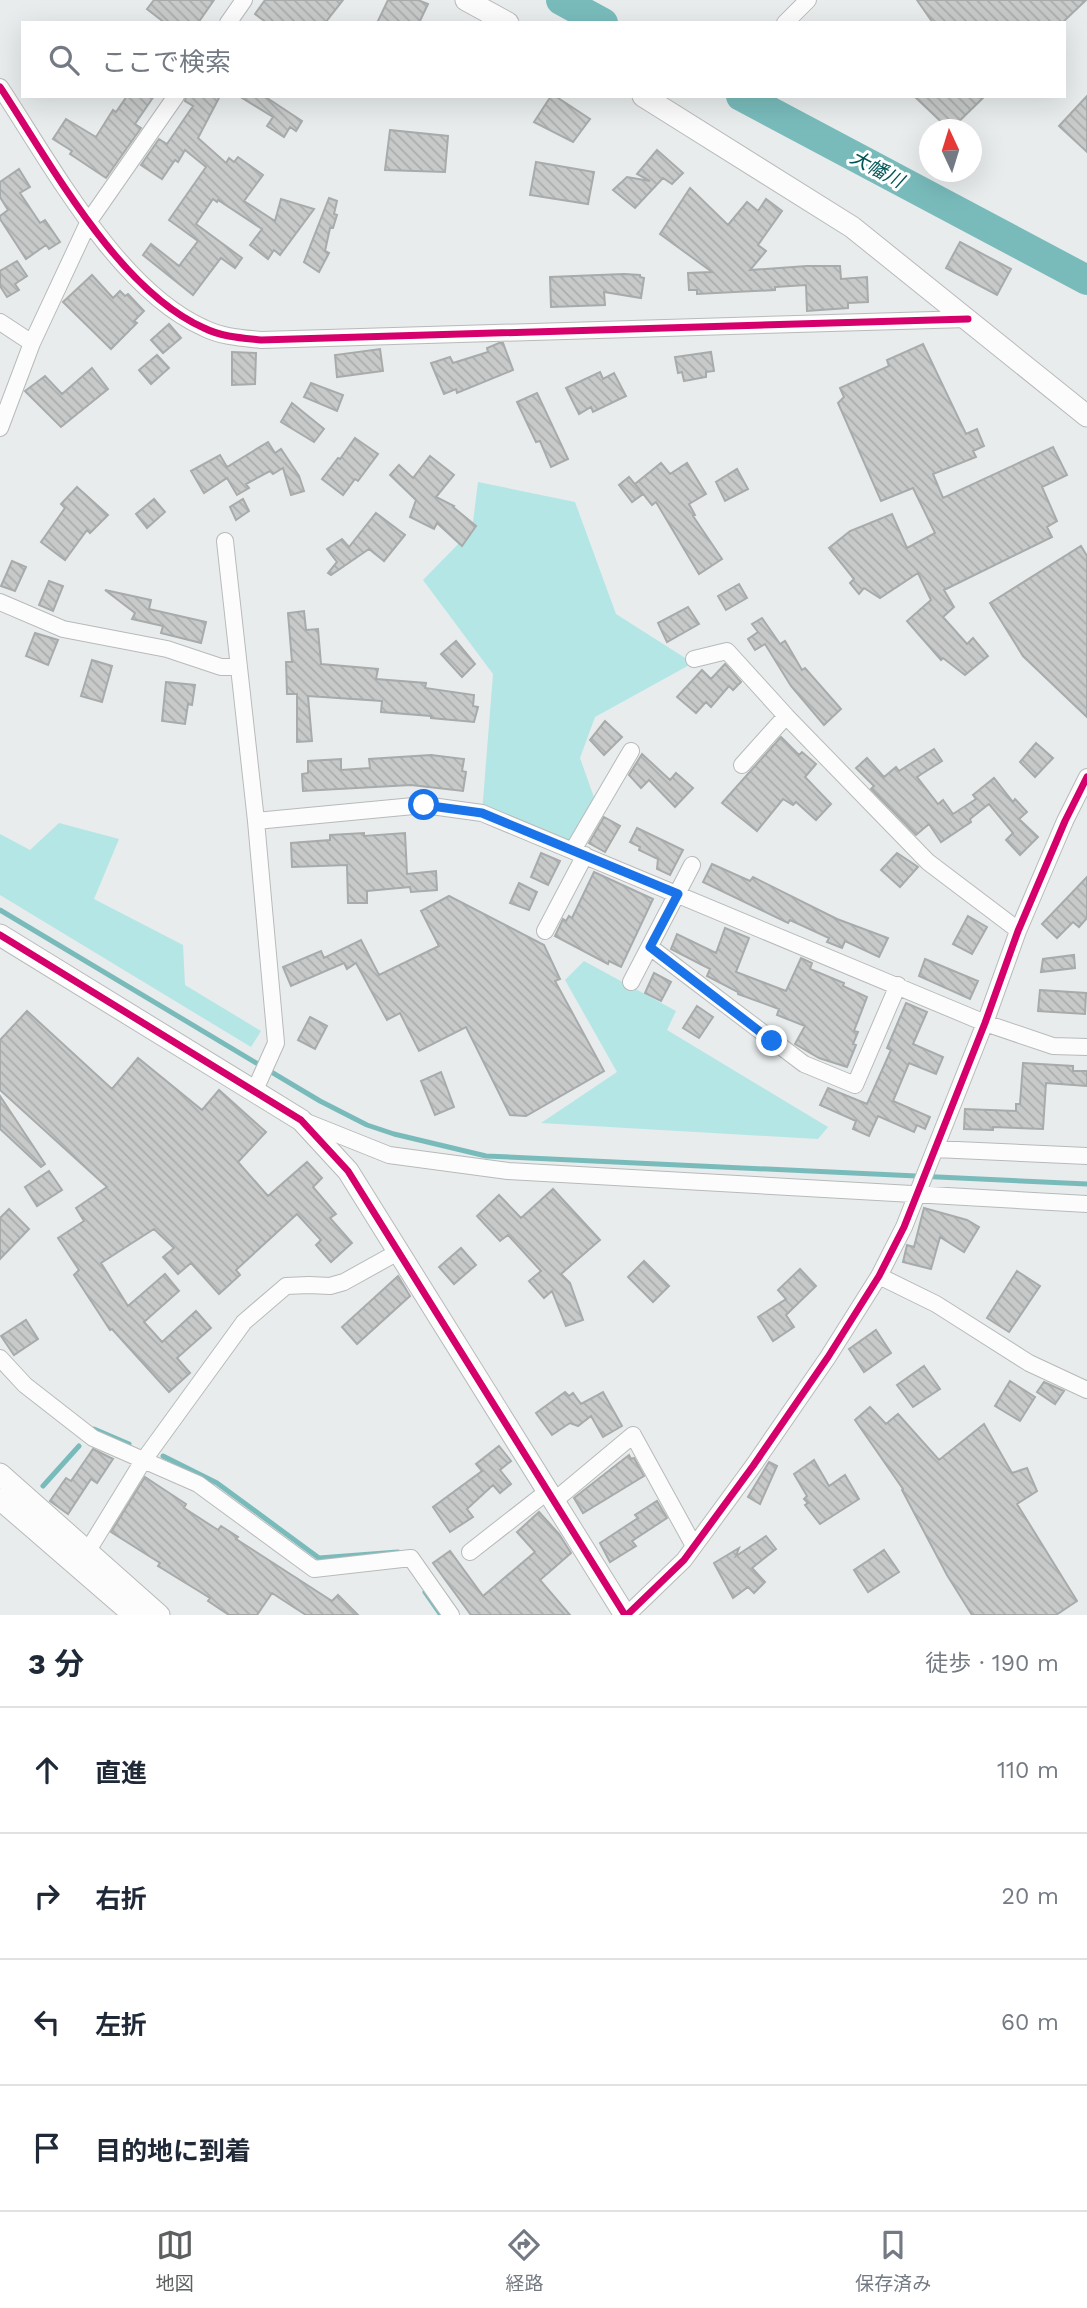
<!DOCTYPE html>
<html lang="ja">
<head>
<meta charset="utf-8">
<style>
	:root { --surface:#fff; --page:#f2f2f3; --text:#1f2937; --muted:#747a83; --line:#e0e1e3; --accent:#5c6060 }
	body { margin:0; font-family:"Work Sans","Noto Sans JP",sans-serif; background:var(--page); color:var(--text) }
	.compass { position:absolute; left:919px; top:119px; width:63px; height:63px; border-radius:50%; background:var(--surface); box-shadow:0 7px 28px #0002; rotate:356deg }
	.stop { position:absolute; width:21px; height:21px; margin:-16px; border:5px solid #1a73e8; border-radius:50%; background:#fff }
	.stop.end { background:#1a73e8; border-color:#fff; box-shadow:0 2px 7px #0008 }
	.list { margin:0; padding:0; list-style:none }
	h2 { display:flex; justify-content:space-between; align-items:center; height:91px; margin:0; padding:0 28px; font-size:30px }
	h2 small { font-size:23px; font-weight:400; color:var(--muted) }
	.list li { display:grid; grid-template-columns:46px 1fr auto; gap:21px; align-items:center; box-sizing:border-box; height:126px; padding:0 28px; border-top:2px solid var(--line) }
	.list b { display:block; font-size:26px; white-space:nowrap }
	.list em { font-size:23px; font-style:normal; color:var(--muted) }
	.icon { flex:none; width:38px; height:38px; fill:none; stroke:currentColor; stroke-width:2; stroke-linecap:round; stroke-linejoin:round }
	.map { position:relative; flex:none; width:1087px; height:1615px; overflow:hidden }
	.search { position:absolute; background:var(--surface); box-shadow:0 7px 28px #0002; left:21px; right:21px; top:21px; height:77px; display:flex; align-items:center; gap:18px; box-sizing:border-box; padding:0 24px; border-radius:0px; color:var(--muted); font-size:26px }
	.sheet { height:595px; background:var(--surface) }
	nav { display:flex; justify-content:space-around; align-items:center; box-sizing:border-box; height:98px; border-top:2px solid var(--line); background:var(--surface); font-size:19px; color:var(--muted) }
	nav a { display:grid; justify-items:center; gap:4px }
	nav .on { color:var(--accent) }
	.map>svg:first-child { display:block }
	.green { fill:#b4e6e5 }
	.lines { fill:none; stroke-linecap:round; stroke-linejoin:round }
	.stream { stroke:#79bbbb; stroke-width:5 }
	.river { stroke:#79bbbb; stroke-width:30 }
	.building { fill:url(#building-back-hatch); stroke:#a8abab; stroke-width:2 }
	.minor-casing { stroke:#b8baba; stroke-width:18 }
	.tertiary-casing { stroke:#b8baba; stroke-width:23 }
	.minor { stroke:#fcfcfc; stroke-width:16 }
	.tertiary { stroke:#fcfcfc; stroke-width:21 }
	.cycleway-casing { stroke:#fff; stroke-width:11 }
	.cycleway { stroke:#d6006c; stroke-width:7 }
	.route { stroke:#1a73e8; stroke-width:9 }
	.labels { text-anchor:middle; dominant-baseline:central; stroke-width:6; stroke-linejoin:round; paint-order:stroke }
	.water-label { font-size:19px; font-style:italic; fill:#005657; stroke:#fff }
</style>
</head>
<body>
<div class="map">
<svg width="1087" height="1615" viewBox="0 0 1087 1615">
	<defs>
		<pattern id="building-back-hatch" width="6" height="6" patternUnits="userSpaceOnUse" patternTransform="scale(1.75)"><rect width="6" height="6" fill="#c8caca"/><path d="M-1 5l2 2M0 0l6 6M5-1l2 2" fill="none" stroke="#abadad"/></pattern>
	</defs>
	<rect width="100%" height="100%" fill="#e8ecec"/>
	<path class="green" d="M478 482 575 502 616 614 693 663 595 717 580 758 596 803 577 843 482 813 493 674 423 580 472 530Z
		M59 823 119 839 94 899 183 945 185 985 261 1031 251 1047 0 895V834L30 850Z
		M584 961 676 1011 667 1030 828 1127 818 1139 541 1123 617 1072 565 980Z"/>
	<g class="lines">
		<path class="stream" d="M0 910 320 1101 367 1125 394 1134 486 1156 1087 1184
			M94 1429 129 1444
			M163 1456 217 1483 319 1558 398 1552
			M43 1486 79 1446
			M425 1592 441 1615"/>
		<path class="river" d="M561 0 603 23
			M741 96 1087 280"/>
	</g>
	<path class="building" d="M154 0H214L198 23H165L147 9Z
		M265 0H343L325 23H267L255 14Z
		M388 0H418L428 4 419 23H377Z
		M917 0H1086L1062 23H933Z
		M127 96H154L135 124 141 128 106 178 70 154 72 151 53 139 66 119 96 137 113 110 116 112Z
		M186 96H220L198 138 226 163 229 158 234 162 238 157 263 175 244 201 275 221 281 199 314 209 280 255 274 250 268 259 250 245 262 229 218 200 217 202 213 199 196 224 242 258 235 268 221 258 193 295 143 255 151 244 179 266 198 241 169 220 206 167 185 150 178 162 175 160 162 179 141 165 159 139 167 144 193 106 185 101Z
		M239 96H264L302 121 296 131 290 127 284 137 267 126 273 117Z
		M551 96H555L590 119 573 142 534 122Z
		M914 96H985L950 130Z
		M1087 96V152L1059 126Z
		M390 130 448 136 445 172 385 170Z
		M657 150 683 173 672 184 663 178 635 208 613 190 627 177 650 181 637 174Z
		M536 162 594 172 588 204 530 195Z
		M19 169 30 187 20 193 40 223 45 220 60 242 49 249 46 245 26 259 0 219V216L8 210 0 197V182Z
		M690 188 728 225 747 202 758 211 766 199 782 211 758 245 766 251 750 270 807 266H840L841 279 867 277 868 302 848 303V308L807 311 806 285 775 287V290L697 294V290H689L688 273 712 272 660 234Z
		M329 198 337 201 334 214 337 215 333 228H330L325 251 329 253 319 272 304 262Z
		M960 242 1011 269 997 295 946 268Z
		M17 261 27 276 15 284 19 290 7 297 0 286V271Z
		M624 274 640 275V277L644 278 641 298 604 292 605 305 551 307 550 277Z
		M92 275 113 298 120 291 125 296 128 294 144 311 134 321 137 323 111 349 63 302Z
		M169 324 181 338 163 353 151 340Z
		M499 343H503L513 370 457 393 456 389 444 394 431 363 450 357 453 363 488 352 487 348Z
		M923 344 966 434 977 429 984 446 973 451 976 457 933 474 943 498 1053 447 1067 475 1042 487 1057 521 1047 527 1052 537 944 590 954 607 943 617 967 644 973 638 988 656 965 675 943 658 941 660 907 621 931 600 918 573 880 598 864 588 859 594 850 583 854 579 829 548 850 531 892 514 907 548 935 533 913 488 881 501 838 403 844 397 840 388 889 366 887 360Z
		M380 349 383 371 337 377 335 355Z
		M232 352 256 353 255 384 232 385Z
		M711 352 714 371 706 372V377L684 381 682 372 678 373 675 357Z
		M157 355 169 368 151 384 139 370Z
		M92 368 108 389 61 427 25 391 45 376 62 394Z
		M600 372 603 379 614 373 626 396 593 412 591 407 579 414 566 388Z
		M311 383 343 395 337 411 304 397Z
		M537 393 568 459 551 467 540 441 536 442 517 402Z
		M292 403 324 429 314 442 281 422Z
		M355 438 378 454 358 481 355 479 343 495 322 479 338 458 340 459Z
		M268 442 275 453 281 449 299 476 304 491 291 495 283 468 273 474 270 471 246 484 249 488 237 495 227 478 204 493 191 471 220 455 227 467Z
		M430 456 454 475 436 497 454 506 453 507 476 526 462 546 437 523 434 529 410 517 416 500 390 475 399 465 413 478Z
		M661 463 670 474 687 463 706 494 689 504 695 515 693 516 722 559 699 574 656 502 652 505 635 484Z
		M737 469 748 489 725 501 716 482Z
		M629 477 643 494 632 502 619 485Z
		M77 487 108 515 90 533 87 530 65 560 41 542 65 508 61 504Z
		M154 499 165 512 147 528 136 514Z
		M243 499 249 511 236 520 230 507Z
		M376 513 405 535 384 561 369 549 331 575 328 573 337 562 327 549 342 539 349 547Z
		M1081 546 1087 556V717L1023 656 990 603Z
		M12 561 26 567 15 591 1 586Z
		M49 581 63 586 53 611 39 605Z
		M739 584 747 598 726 610 718 596Z
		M105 590 151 600 149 609 206 622 201 643 161 633 163 626 132 619 135 613Z
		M688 607 699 624 667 642 658 623Z
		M304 611 306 630 318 629 321 664 378 669 376 679 426 683 425 688 474 695 473 706 478 707 474 722 431 718V716L381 712 382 701 308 696 312 741 297 742V694H287L286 662H292L288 613Z
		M762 618 780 644 785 641 802 670 805 668 841 709 824 725 791 686 765 644 755 650 748 639 758 632 752 624Z
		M35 633 58 640 48 665 26 656Z
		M456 641 475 664 462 677 441 654Z
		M92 660 112 666 102 702 81 696Z
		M725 664 741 682 733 690 729 686 711 707 706 702 696 713 677 697 702 670 711 679Z
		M166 682 195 685 192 705 188 704 185 724 162 721Z
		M605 721 622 737 604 755 590 740Z
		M781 737 799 755 802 752 816 764 805 777 831 804 816 820 796 802 793 805 783 799 757 831 722 803Z
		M1036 743 1053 758 1035 777 1020 762Z
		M934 749 942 761 917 777 938 804 943 800 953 814 976 799 973 795 994 778 1013 802 1015 799 1027 812 1019 819 1038 837 1020 855 1006 840 1013 833 989 804 970 819 971 822 941 842 929 824 916 835 871 789 874 786 856 768 867 758 884 777 896 767 899 771Z
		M642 754 670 780 676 773 693 788 675 807 649 780 641 788 629 775Z
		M431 755 464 759 462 771 466 772 463 791 411 785 303 791 302 774 308 773V761L341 759V770L370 768 369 759Z
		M604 817 620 826 605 852 589 843Z
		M637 828 683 850 670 875 657 869 658 859 639 850 640 847 630 842Z
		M364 833V836L405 833 407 874 436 871 437 890 411 892 410 887 367 891V903H348L347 865 292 867 291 843 330 840V835Z
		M541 853 560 861 548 885 531 877Z
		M897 853 918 867 900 887 881 870Z
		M712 864 750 881 753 877 837 919 888 938 879 957 845 941 842 948 827 942 829 938 790 920 788 923 703 882Z
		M594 872 653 899 621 967 609 961 608 964 555 936 563 919 566 921 569 916 572 918Z
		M1087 877V918L1079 927 1073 922 1057 938 1042 924Z
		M519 883 537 892 529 910 510 903Z
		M449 896 544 945 560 979 555 981 604 1071 526 1116 510 1115 466 1027 419 1051 400 1013 387 1020 356 963 347 969 344 963 291 986 283 967 321 951 324 958 361 940 379 975 439 946 421 911Z
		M968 916 987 927 972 954 953 944Z
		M725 928 749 938 736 972 786 991 801 958 812 963 810 969 844 983 843 986 867 997 854 1031 858 1032 853 1044 856 1045 847 1067 819 1058 795 1044 805 1026 777 1015 779 1009 738 994V992L707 976 710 969 671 949 677 934 716 953Z
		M1074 955 1075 968 1041 972 1043 959Z
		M925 959 978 981 970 999 919 976Z
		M654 973 671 982 661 1001 645 993Z
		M1040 990 1086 993 1085 1014 1038 1011Z
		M906 1003 927 1012 913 1044 943 1057 936 1074 909 1063 893 1101 930 1117 925 1129 917 1125 914 1132 878 1116 869 1136 853 1129 856 1121 820 1105 828 1088 867 1104 891 1050 887 1048Z
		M697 1006 713 1017 699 1038 683 1028Z
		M27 1011 112 1089 138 1058 202 1110 219 1090 266 1132 238 1162 268 1196 307 1162 322 1178 313 1187 336 1214 330 1218 352 1243 331 1262 316 1245 321 1240 297 1214 236 1270 240 1275 219 1294 191 1263 178 1274 163 1257 174 1248 154 1229 101 1263 128 1306 165 1274 179 1291 144 1322 162 1342 196 1311 211 1328 177 1358 190 1373 169 1392 112 1329 110 1330 74 1275 79 1270 58 1238 84 1221 76 1208 107 1187 0 1090V1040Z
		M310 1017 327 1026 315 1049 298 1040Z
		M1023 1063 1073 1066V1071H1087V1086L1046 1083 1043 1129 993 1127V1130L964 1129 965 1109 1016 1111V1104H1020Z
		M441 1072 454 1107 435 1115 421 1081Z
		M0 1096 45 1164 41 1167 0 1129Z
		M49 1171 62 1190 37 1206 25 1187Z
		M553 1189 600 1240 561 1274 570 1283 583 1320 566 1326 552 1291 544 1298 529 1281 541 1271 508 1235 500 1241 477 1216 499 1195 521 1218Z
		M924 1208 967 1220 979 1227 964 1252 940 1237 931 1269 903 1262 907 1245 914 1247Z
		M9 1209 29 1229 0 1259V1218Z
		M461 1248 476 1265 454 1284 439 1267Z
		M644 1261 669 1286 653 1302 628 1277Z
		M800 1269 816 1286 786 1315 794 1327 773 1341 758 1317 786 1299 778 1290Z
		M1017 1271 1040 1286 1009 1332 987 1318Z
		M398 1276 410 1296 357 1344 342 1327Z
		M26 1320 38 1339 14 1355 1 1336Z
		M876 1330 891 1353 864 1372 849 1349Z
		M924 1366 940 1389 913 1407 897 1385Z
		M1010 1381 1035 1397 1020 1421 995 1406Z
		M1044 1382 1064 1391 1055 1404 1037 1392Z
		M565 1392 569 1396 573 1393 581 1404 603 1392 622 1426 603 1437 591 1416 578 1426 570 1423 552 1435 536 1413Z
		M870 1407 886 1424 898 1414 939 1460 984 1424 1012 1473 1027 1468 1037 1491 1017 1504 1077 1601 1056 1615H972L947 1575 902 1490 903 1489 855 1420Z
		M499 1446 511 1461 500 1470 511 1484 500 1493 493 1485 467 1509 473 1517 450 1532 433 1507 482 1471 476 1464Z
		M93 1449 113 1459 97 1483 91 1479 68 1514 50 1501 66 1478 71 1481Z
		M629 1455 631 1459 634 1458 644 1476 583 1513 574 1498Z
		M814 1460 829 1486 845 1475 859 1499 820 1524 805 1505 808 1503 804 1499 807 1496 794 1474Z
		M769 1462 777 1466 760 1504 748 1497Z
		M145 1477 186 1504 184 1508 218 1530 221 1526 238 1537 236 1539 332 1601 338 1595 358 1615H306L272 1593 257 1615H229L208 1601 210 1598 158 1566 160 1563 111 1532Z
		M657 1501 667 1518 632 1541 636 1546 610 1562 600 1543 638 1518 635 1515Z
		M539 1512 559 1534 571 1553 540 1580 570 1615H471L433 1563 450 1551 483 1596 535 1552 517 1532Z
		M766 1536 776 1549 752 1568 765 1582 754 1593 748 1587 733 1598 714 1563 739 1548 736 1556Z
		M884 1550 899 1572 868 1592 854 1570Z"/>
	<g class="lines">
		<g class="minor-casing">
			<path id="minor" d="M228 23 244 0
				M785 23 808 0
				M0 87C51 164 118 290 204 328 222 337 242 338 261 340L968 319
				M0 322 32 343
				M0 428 32 343 89 221 176 96
				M225 541 256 821 276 1043 254 1092
				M0 602 63 629 167 649 221 667H238
				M694 659 727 651 787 717 928 862 1018 930
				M742 765 786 716
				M256 821 424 805 482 813 985 1023 1053 1046 1087 1047
				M573 850 631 751
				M545 931 585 855
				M650 947 804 1064 855 1085 898 985
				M631 982 692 865
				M304 1121 389 1155 508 1171 1087 1204
				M935 1149 1087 1156
				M879 1276 936 1304 1029 1363 1087 1390
				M0 1358 25 1385 93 1438 198 1484 314 1569 411 1558 451 1615
				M554 1501 633 1435 694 1546
				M87 1552 143 1461 244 1322 286 1286 309 1285 330 1286 344 1282 398 1252
				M470 1552 548 1491
				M627 1615 684 1560 753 1466 828 1357 879 1276 904 1227 935 1149 985 1023 1018 931 1065 821 1087 777"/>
		</g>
		<g class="tertiary-casing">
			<path id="tertiary" d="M466 0 508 23
				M643 96 852 227 1087 416
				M0 935 301 1120 348 1171 625 1615
				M0 1474 159 1615
				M0 1499 134 1615"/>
		</g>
		<use href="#minor" class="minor"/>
		<use href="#tertiary" class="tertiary"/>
		<g class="cycleway-casing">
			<path id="cycleway" d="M0 87C51 164 118 290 204 328 222 337 242 338 261 340L968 319
				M0 935 301 1120 348 1171 625 1615
				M627 1615 684 1560 753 1466 828 1357 879 1276 904 1227 935 1149 985 1023 1018 931 1065 821 1087 777"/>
		</g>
		<use href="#cycleway" class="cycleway"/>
	</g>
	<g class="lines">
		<path class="route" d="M424 805 482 813 678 894 650 947 772 1041"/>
	</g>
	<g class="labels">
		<g class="water-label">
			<text transform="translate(877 169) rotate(28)">大幡川</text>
		</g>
	</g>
</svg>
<svg class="compass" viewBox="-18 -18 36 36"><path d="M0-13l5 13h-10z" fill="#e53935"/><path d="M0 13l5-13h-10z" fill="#747a83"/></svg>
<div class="stop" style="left:424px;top:805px"></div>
<div class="stop end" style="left:772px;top:1041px"></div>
<div class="search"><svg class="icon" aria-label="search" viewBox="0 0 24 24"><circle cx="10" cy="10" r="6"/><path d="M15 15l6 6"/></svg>ここで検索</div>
</div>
<section class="sheet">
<h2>3 分<small>徒歩 · 190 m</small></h2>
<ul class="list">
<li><svg class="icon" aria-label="ahead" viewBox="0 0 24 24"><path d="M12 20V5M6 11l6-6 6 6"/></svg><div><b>直進</b></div><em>110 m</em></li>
<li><svg class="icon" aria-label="right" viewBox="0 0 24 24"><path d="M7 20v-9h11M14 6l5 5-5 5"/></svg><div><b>右折</b></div><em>20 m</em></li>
<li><svg class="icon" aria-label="left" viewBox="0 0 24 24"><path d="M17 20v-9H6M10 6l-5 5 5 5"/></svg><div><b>左折</b></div><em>60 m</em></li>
<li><svg class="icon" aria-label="arrive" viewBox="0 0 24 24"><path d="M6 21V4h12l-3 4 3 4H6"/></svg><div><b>目的地に到着</b></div></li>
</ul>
</section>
<nav>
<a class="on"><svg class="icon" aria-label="map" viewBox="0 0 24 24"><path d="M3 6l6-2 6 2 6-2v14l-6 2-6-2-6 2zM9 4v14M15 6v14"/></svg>地図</a>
<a><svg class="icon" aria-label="directions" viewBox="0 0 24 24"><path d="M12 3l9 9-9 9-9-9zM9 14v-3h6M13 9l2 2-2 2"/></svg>経路</a>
<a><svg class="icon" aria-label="saved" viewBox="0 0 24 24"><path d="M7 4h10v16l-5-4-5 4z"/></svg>保存済み</a>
</nav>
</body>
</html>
